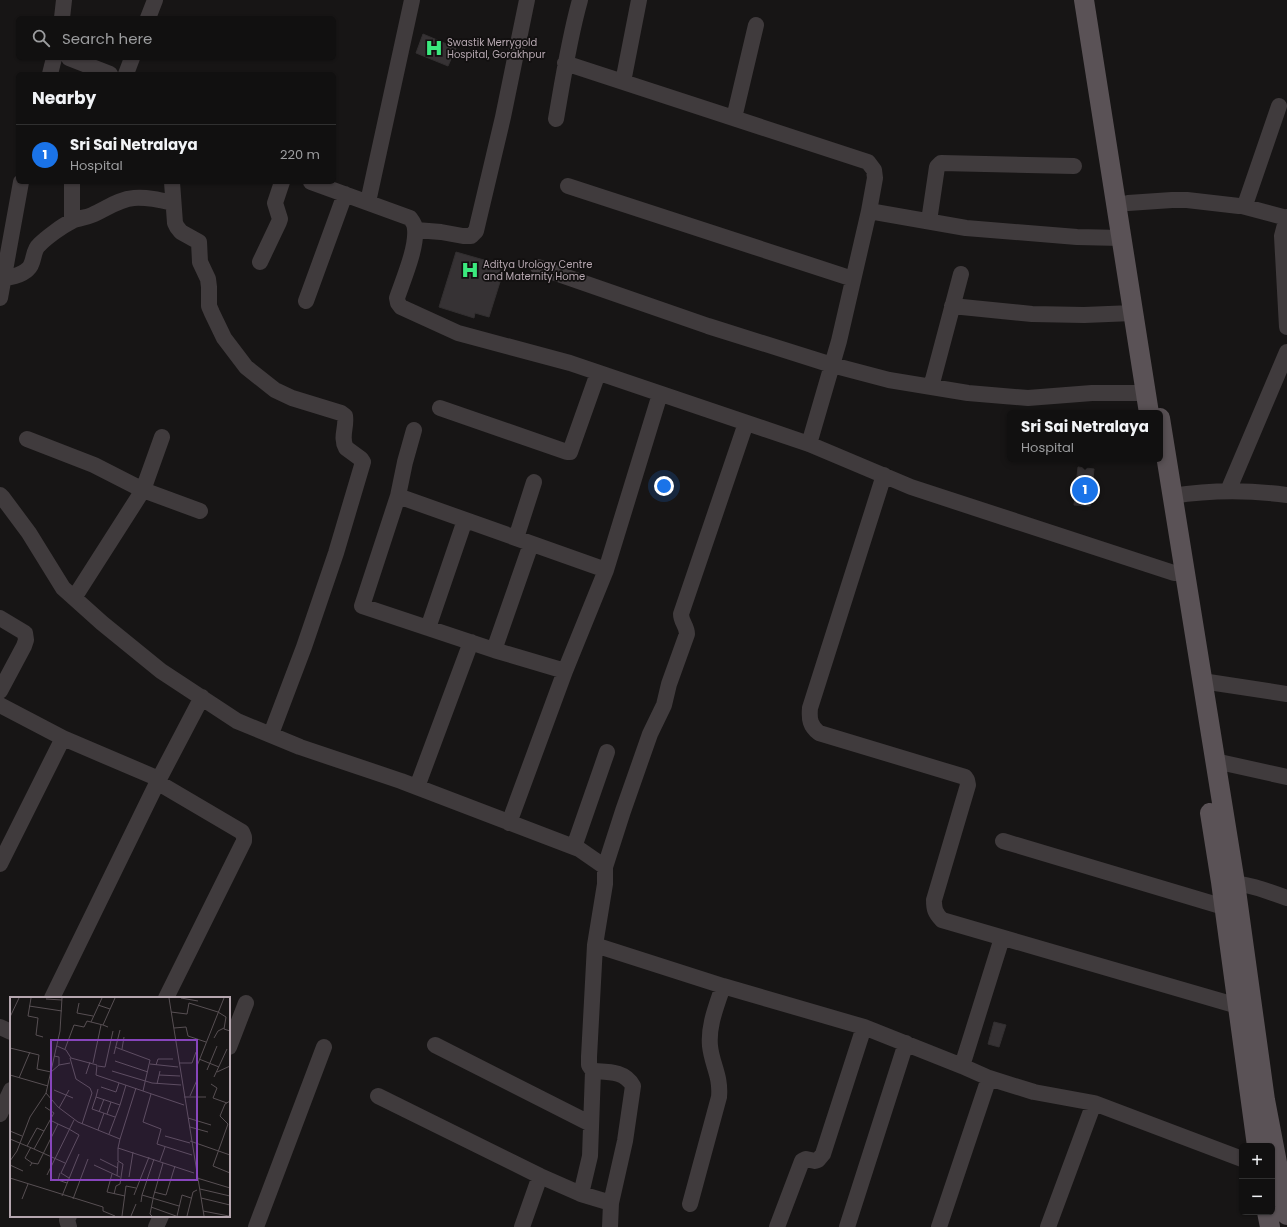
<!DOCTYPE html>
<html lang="en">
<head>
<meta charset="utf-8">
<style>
	:root { --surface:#111010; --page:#1e1e1e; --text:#f1f3f6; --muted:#9c9d9f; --line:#303030; --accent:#1a73e8 }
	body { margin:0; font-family:Poppins,sans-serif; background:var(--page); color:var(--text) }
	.controls { position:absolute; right:12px; bottom:12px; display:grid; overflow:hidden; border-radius:6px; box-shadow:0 1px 3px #0004 }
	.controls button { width:36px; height:36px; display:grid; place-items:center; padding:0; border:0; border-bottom:1px solid var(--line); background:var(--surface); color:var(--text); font:20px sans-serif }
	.you { position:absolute; left:664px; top:486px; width:14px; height:14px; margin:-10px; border:3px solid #fff; border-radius:50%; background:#1a73e8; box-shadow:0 0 0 6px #1a73e833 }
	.badge { display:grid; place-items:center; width:26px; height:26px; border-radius:50%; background:var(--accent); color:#fff; font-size:13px; font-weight:700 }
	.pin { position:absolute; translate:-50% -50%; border:2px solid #fff; box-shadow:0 1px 4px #0006 }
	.popup { position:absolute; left:1007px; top:410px; width:156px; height:52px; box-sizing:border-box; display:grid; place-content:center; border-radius:6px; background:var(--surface); filter:drop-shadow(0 1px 3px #0005); font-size:13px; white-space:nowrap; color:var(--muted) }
	.popup b { font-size:15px; color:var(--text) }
	.popup::after { content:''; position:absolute; left:50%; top:100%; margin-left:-8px; border:8px solid transparent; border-top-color:var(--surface) }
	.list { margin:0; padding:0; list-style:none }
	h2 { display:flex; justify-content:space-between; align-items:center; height:52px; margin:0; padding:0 16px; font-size:17px }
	h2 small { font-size:13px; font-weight:400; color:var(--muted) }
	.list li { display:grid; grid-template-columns:26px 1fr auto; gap:12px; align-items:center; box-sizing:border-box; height:60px; padding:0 16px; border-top:1px solid var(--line) }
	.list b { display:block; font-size:15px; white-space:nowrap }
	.list p { margin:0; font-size:13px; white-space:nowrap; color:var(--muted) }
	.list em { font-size:13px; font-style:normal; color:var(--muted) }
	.icon { flex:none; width:22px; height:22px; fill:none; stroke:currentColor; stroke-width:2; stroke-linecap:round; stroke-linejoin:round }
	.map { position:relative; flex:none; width:1287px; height:1227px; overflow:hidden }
	.search { position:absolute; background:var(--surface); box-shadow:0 1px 3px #0004; left:16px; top:16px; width:320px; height:44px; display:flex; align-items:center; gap:10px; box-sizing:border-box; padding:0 14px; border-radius:6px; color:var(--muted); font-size:15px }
	.panel { position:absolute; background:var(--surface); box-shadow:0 1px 3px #0004; left:16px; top:72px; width:320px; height:112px; border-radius:6px }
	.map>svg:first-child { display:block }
	.building { fill:#363234; stroke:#322f30 }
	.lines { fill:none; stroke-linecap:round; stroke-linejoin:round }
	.minor { stroke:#403b3d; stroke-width:16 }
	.major { stroke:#5a5256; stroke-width:20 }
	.labels { text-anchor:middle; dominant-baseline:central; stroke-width:3.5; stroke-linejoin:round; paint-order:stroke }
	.poi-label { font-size:10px; fill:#b6a7b0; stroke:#121010; text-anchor:start }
	.inset-road { fill:none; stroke:#574f53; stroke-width:1 }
	.view { fill:#8745bc; fill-opacity:0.15; stroke:#8745bc; stroke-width:2 }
	.inset-edge { fill:none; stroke:#b6a7b0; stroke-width:2 }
</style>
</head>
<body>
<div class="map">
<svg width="1287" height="1227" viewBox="0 0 1287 1227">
	<rect width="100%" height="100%" fill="#171515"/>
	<path class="building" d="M423 34 456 48 448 66 416 53Z
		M456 252 505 266 489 317 475 313 474 318 439 307Z
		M1078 467 1094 469 1090 506 1074 505Z
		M994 1022 1006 1025 999 1047 988 1044Z"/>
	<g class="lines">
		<path class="minor" d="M62 18 64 0
			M148 18 155 0
			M69 58 110 74
			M565 63 868 162 874 170 875 178 869 211 839 341 809 444
			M50 74 54 58
			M126 74 132 58
			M623 82 639 0
			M734 118 756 25
			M556 119C563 79 569 39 580 0
			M172 182 175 223 177 227 181 232 199 242 200 262 208 279 209 287V306L212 313 224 338 246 367 275 390 292 398 341 413 345 416C347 427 340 437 346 448L361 459 363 462 336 553 304 647 271 734
			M311 182 410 218C413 222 415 224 415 229 417 248 403 280 397 298L398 303 401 307 458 333 570 363 809 444 911 487 1174 573
			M568 186 853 279
			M368 202 412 0
			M1128 203 1172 200H1187L1239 206 1245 205 1279 106
			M1242 206 1287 218
			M869 211 966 228 1077 237 1121 238
			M1287 217 1282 236 1287 327
			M72 221V182
			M929 221 937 167 941 163 1074 166
			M416 230 441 232 463 236H471L476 231 503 117 527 0
			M260 262 279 222 280 219 275 203 282 182
			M538 267 708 326 832 365 889 380 968 393 1028 398 1092 393H1146
			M0 278C8 279 22 275 28 269 35 263 32 251 39 245 47 237 62 226 72 221 78 218 85 218 92 215 106 209 119 199 134 198 148 197 160 200 173 203
			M0 298 21 182
			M306 301 345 194
			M952 306 1032 314 1084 315 1133 313
			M931 387 961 274
			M440 408 567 452H570L598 373
			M414 430 405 462 398 496 606 570 660 394
			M27 439 94 465 143 490 200 511
			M884 475 810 708C809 719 810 726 819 733L965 777 967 780 968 785 934 900C934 909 935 913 942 920L1238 1006
			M1228 491 1287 352
			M0 495 3 498 29 533 63 588 102 623 161 671 237 721 300 747 401 781 579 849 605 867V884L595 945 723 986 864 1027 962 1066 989 1078 1034 1092 1094 1103 1242 1159
			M398 496 362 606 494 650 565 671
			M1172 496C1210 490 1249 490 1287 495
			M516 538 534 482
			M74 598 143 490 162 437
			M0 618 25 633 26 640 24 646 0 691
			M428 628 465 520
			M494 650 531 544
			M1202 681 1287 694
			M0 705 63 738 0 864
			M63 738 159 779
			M1215 761 1287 777
			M157 782 242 832 244 837V841L166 998
			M417 787 471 642
			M509 823 565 671 606 570
			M1003 841 1224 907
			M574 847 607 752
			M605 867 623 811 650 734 664 705 669 684 687 634C687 626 681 622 681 614L746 423
			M1223 882C1246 883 1265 890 1287 898
			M595 945 589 1057V1065L593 1071C609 1072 625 1071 633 1086L625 1141 611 1203 610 1227
			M52 998 159 779 202 697
			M0 1027 11 1032
			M435 1045 591 1124
			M229 1047 246 1003
			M962 1066 1002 938
			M378 1096 540 1176 581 1194 611 1203
			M0 1114 11 1090
			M581 1194 590 1156 593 1071
			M690 1204 719 1097C721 1076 712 1065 710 1046 708 1025 717 1005 723 986
			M69 1227 67 1220 69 1216
			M156 1227 161 1216
			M256 1227 324 1047
			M522 1227 540 1176
			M777 1227 802 1161 806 1159 815 1161 818 1160 823 1154 864 1027
			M847 1227 906 1043
			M939 1227 989 1078
			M1048 1227 1094 1103"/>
		<path class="major" d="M1084 0 1149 413
			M1160 418 1235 883 1265 1100 1287 1215
			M1210 813 1221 882 1257 1146
			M1267 1212 1270 1227"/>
	</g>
	<defs>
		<g id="hospital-bare" transform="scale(1.38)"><path d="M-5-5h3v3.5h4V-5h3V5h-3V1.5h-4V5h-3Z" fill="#3be97e" stroke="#121010" stroke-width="2.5" paint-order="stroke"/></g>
	</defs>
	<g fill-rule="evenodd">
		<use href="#hospital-bare" x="434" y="48"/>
		<use href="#hospital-bare" x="470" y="270"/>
	</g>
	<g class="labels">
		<g class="poi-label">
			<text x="447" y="42">Swastik Merrygold<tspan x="447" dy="12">Hospital, Gorakhpur</tspan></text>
			<text x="483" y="264">Aditya Urology Centre<tspan x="483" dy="12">and Maternity Home</tspan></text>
		</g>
	</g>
	<g transform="translate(10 997)">
		<rect width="220" height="220" fill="#171515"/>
		<path class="inset-road" d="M21 1 18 19 28 21 26 38 33 40M159 1 194 219M171 1 188 4M36 2 52 3M69 6 67 16 83 19M88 8 100 12M19 9 52 14M161 15 177 17 179 6 208 15 216 20 214 32 220 34M0 20 9 1M81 25 92 1M98 30 93 28 105 1M164 31 176 30 178 39 196 45M204 41 208 34 214 31M47 49 56 53 61 61 87 68 86 78 174 108M105 50 140 63 133 94M0 51 29 58 27 72 41 75 49 68 60 66M55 52 64 28 74 30 77 24 93 28M112 52 114 40M104 57 110 33M44 59 49 60V68M60 61 66 82 80 91 82 96 72 127M189 62 209 70M105 64 138 75M83 66 91 28M169 66H182L186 55M140 67 168 70M146 68 148 62H163M88 69 95 70 103 34M197 73 207 49M102 74 142 86 171 88M207 75 220 69M76 77 80 65M0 78 38 89M149 78 170 79M204 80 217 52M9 81 20 55M147 87 150 74M201 87 207 91 203 101 217 106M91 90 106 95 109 86M88 92 86 100 110 108 116 88M44 93 63 101M36 96 48 110 68 125 110 142 108 151 184 176M141 97 133 125 151 132 147 147 182 158M180 99 187 83V69L214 1M86 100 82 112 105 120M174 100H196M220 104 215 107 210 119 218 127 203 169 220 176M35 110 44 116 24 152 55 166M49 111 59 93M89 115 94 102M97 117 101 105M178 121 201 128M48 127 59 132M180 130 198 135M59 132 69 138 51 176 59 181M88 133 94 116M0 134 12 139M99 137 110 108M155 139 180 146M0 142 24 152M110 142 126 91M180 144 220 158M17 149 27 131 34 134M21 150 15 161 22 166M90 162 108 171M0 164 7 154 20 120 36 96 50 34 52 1M150 164 155 150M0 168 13 174M84 168 110 180M20 169 22 166 28 167 48 127 40 123M50 176 48 183 57 186M102 177 97 195 115 199M37 178 64 123M107 179 108 165M119 180 123 155M0 181 93 210V214L105 219M187 181 220 191M190 192 220 199M144 195 156 198 165 169M104 197 106 189 110 187 113 167 108 164V151M124 198 139 160M132 198 144 162M52 199 69 157M143 201 153 166M191 201 220 208M12 202 18 187M63 202 78 162M131 205 132 198 169 209M141 210 166 219M193 214 219 219M112 219 116 189 126 191M121 219 126 207M142 219 140 217 143 202M167 219 172 198 181 201M177 219 183 195 187 193"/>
		<path class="view" d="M41 43H187V183H41Z"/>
		<rect width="220" height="220" class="inset-edge"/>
	</g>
</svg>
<div class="controls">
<button>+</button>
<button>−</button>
</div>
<div class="you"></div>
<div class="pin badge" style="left:1085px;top:490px">1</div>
<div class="popup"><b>Sri Sai Netralaya</b>Hospital</div>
<div class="search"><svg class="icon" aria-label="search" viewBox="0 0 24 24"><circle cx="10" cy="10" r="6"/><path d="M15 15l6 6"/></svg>Search here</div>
<section class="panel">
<h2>Nearby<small></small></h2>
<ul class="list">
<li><span class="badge">1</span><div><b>Sri Sai Netralaya</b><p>Hospital</p></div><em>220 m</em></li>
</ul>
</section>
</div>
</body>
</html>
